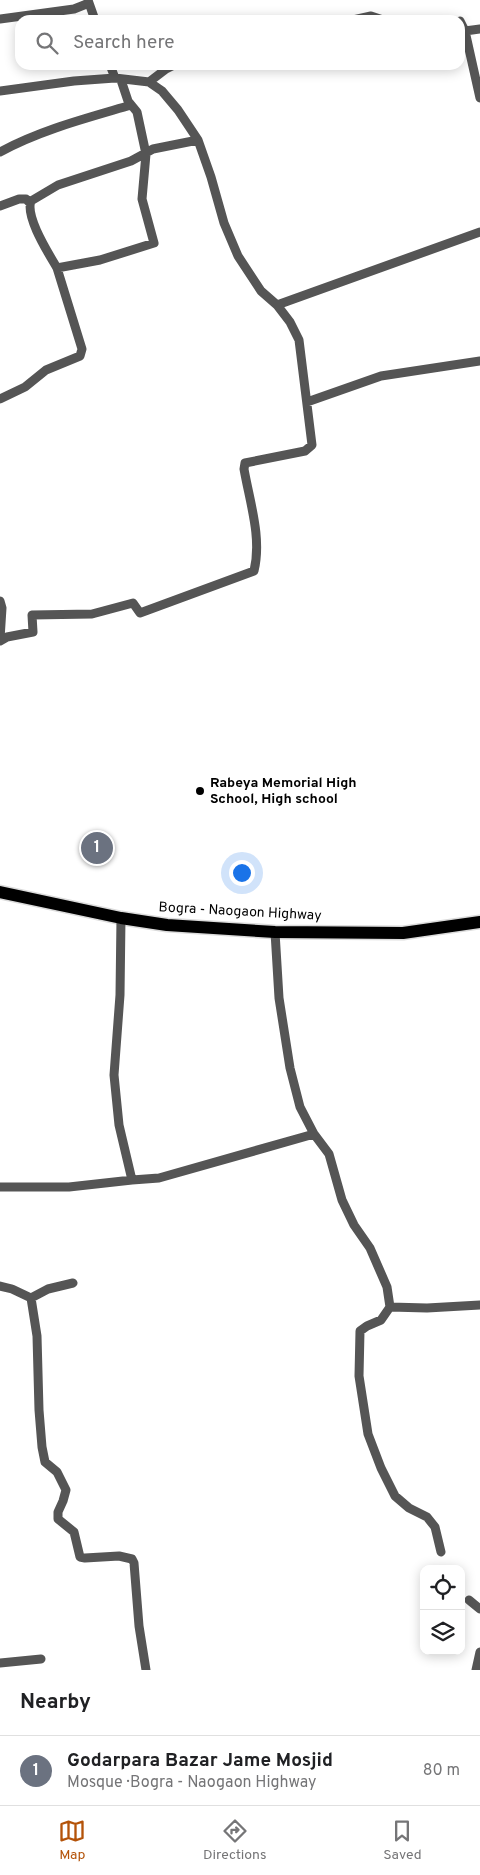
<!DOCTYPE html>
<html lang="en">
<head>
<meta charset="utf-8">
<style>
	:root { --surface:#fff; --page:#f2f2f2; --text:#202124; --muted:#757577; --line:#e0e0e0; --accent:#b45309 }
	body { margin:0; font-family:Overpass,sans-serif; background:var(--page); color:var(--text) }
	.controls { position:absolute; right:15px; bottom:15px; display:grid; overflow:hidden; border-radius:10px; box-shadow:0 2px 12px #0003 }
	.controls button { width:45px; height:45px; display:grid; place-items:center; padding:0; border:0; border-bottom:1px solid var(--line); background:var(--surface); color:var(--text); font:25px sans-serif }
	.you { position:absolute; left:241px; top:872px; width:18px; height:18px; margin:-12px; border:4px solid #fff; border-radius:50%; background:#1a73e8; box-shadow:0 0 0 8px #1a73e833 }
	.badge { display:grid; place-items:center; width:32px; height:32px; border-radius:50%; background:var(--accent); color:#fff; font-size:16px; font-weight:700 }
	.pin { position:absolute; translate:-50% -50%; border:2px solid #fff; box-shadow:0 1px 5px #0006 }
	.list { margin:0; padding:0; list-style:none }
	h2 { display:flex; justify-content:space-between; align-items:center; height:65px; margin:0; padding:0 20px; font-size:21px }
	h2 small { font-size:16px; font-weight:400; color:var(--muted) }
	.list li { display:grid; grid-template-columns:32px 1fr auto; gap:15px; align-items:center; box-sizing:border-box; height:70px; padding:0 20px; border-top:1px solid var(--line) }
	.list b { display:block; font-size:19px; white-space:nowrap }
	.list p { margin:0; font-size:16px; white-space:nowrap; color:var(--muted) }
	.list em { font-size:16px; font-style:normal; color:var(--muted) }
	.icon { flex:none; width:28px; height:28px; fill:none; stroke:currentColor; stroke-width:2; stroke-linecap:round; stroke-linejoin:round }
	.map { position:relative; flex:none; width:480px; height:1670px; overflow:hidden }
	.search { position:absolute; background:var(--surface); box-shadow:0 2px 12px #0003; left:15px; right:15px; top:15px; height:55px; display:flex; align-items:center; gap:12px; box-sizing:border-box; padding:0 18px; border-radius:15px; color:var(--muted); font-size:19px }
	.sheet { height:135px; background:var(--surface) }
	nav { display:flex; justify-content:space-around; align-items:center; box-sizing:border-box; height:70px; border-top:1px solid var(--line); background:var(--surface); font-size:14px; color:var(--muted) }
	nav a { display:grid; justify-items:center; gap:2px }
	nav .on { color:var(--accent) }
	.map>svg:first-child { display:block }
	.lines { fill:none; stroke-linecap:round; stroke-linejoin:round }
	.primary-casing { stroke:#dbdbdb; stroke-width:15 }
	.minor { stroke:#555; stroke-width:9 }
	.primary { stroke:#000; stroke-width:12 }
	.poi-dot { fill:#000; stroke:#fff; stroke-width:2 }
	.labels { text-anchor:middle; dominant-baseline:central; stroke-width:4; stroke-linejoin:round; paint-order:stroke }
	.poi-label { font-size:14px; font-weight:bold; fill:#000; stroke:#fff; text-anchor:start }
	.street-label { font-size:14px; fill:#000; stroke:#fff }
</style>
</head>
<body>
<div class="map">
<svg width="480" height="1670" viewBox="0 0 480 1670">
	<rect width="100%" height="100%" fill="#fff"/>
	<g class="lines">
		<g class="primary-casing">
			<path id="primary" d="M0 892 121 918 167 925 275 932 403 933 480 922"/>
		</g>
		<path class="minor" d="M89 3 95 20
			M0 19 74 9 89 3 88 0
			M353 20 371 16 383 20
			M460 21 465 31 480 98
			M465 31 480 29
			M121 80 128 101 137 112 146 154 142 199 154 243 100 260 57 268C49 254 25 217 31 201L58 185 131 161 153 149 198 140
			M149 82 166 69 174 65
			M0 91 74 81 115 78
			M0 152C40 130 87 118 131 105
			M0 206 19 199H26L30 203
			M277 305 480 232
			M0 399 25 387 46 370 80 356 82 349 57 268
			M307 402 381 376 480 361
			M0 601 2 608 0 639
			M0 641 7 637 33 632 32 615 92 614 133 603 140 613 254 571C262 538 250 503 244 469L245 463 305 451 312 445 299 340 290 322 277 305 261 291 238 256 224 223 211 177 198 140 178 110 162 91 149 82 115 78 110 65
			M121 918 120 995 114 1075 119 1125 132 1180 159 1178 314 1134 300 1107 290 1068 279 998 275 932
			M314 1134 329 1154 342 1200 354 1225 370 1248 387 1287 390 1307 381 1320 367 1326 360 1331 359 1376 368 1434 381 1468 395 1496 409 1508 427 1517 435 1527 441 1552
			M0 1187H69L132 1180
			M0 1286 12 1289 31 1298 37 1336 39 1410 42 1447 45 1462 57 1472 66 1490 63 1501 58 1512V1519L74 1532 80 1557 85 1558 119 1556 132 1559 134 1563 139 1626 146 1670
			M31 1298 48 1289 73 1283
			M390 1307 427 1308 480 1305
			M469 1600 480 1609
			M0 1663 41 1659
			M476 1670 480 1652"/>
		<use href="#primary" class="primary"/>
	</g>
	<circle class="poi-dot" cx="200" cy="791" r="5"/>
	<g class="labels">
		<g class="poi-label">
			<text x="210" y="783">Rabeya Memorial High<tspan x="210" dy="16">School, High school</tspan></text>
		</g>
		<g class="street-label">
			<text transform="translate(240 912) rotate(3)">Bogra - Naogaon Highway</text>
		</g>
	</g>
</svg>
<div class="controls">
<button><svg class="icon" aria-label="locate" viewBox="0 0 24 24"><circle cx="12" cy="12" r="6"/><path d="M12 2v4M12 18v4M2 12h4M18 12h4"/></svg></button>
<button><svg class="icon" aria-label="layers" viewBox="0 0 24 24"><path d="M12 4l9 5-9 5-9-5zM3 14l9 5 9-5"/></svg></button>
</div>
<div class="you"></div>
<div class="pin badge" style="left:97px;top:848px;background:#6b7280">1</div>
<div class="search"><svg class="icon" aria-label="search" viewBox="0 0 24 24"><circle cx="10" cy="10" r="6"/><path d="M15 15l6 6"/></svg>Search here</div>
</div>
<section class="sheet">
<h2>Nearby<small></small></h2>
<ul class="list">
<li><span class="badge" style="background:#6b7280">1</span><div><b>Godarpara Bazar Jame Mosjid</b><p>Mosque · Bogra - Naogaon Highway</p></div><em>80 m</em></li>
</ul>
</section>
<nav>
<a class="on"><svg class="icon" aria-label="map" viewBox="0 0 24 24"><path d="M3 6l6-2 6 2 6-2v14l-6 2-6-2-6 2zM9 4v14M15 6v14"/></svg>Map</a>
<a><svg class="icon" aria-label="directions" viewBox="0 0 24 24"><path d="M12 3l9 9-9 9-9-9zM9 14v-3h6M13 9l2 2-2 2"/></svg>Directions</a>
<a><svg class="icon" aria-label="saved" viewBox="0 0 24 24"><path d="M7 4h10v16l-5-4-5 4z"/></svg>Saved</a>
</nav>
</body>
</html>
